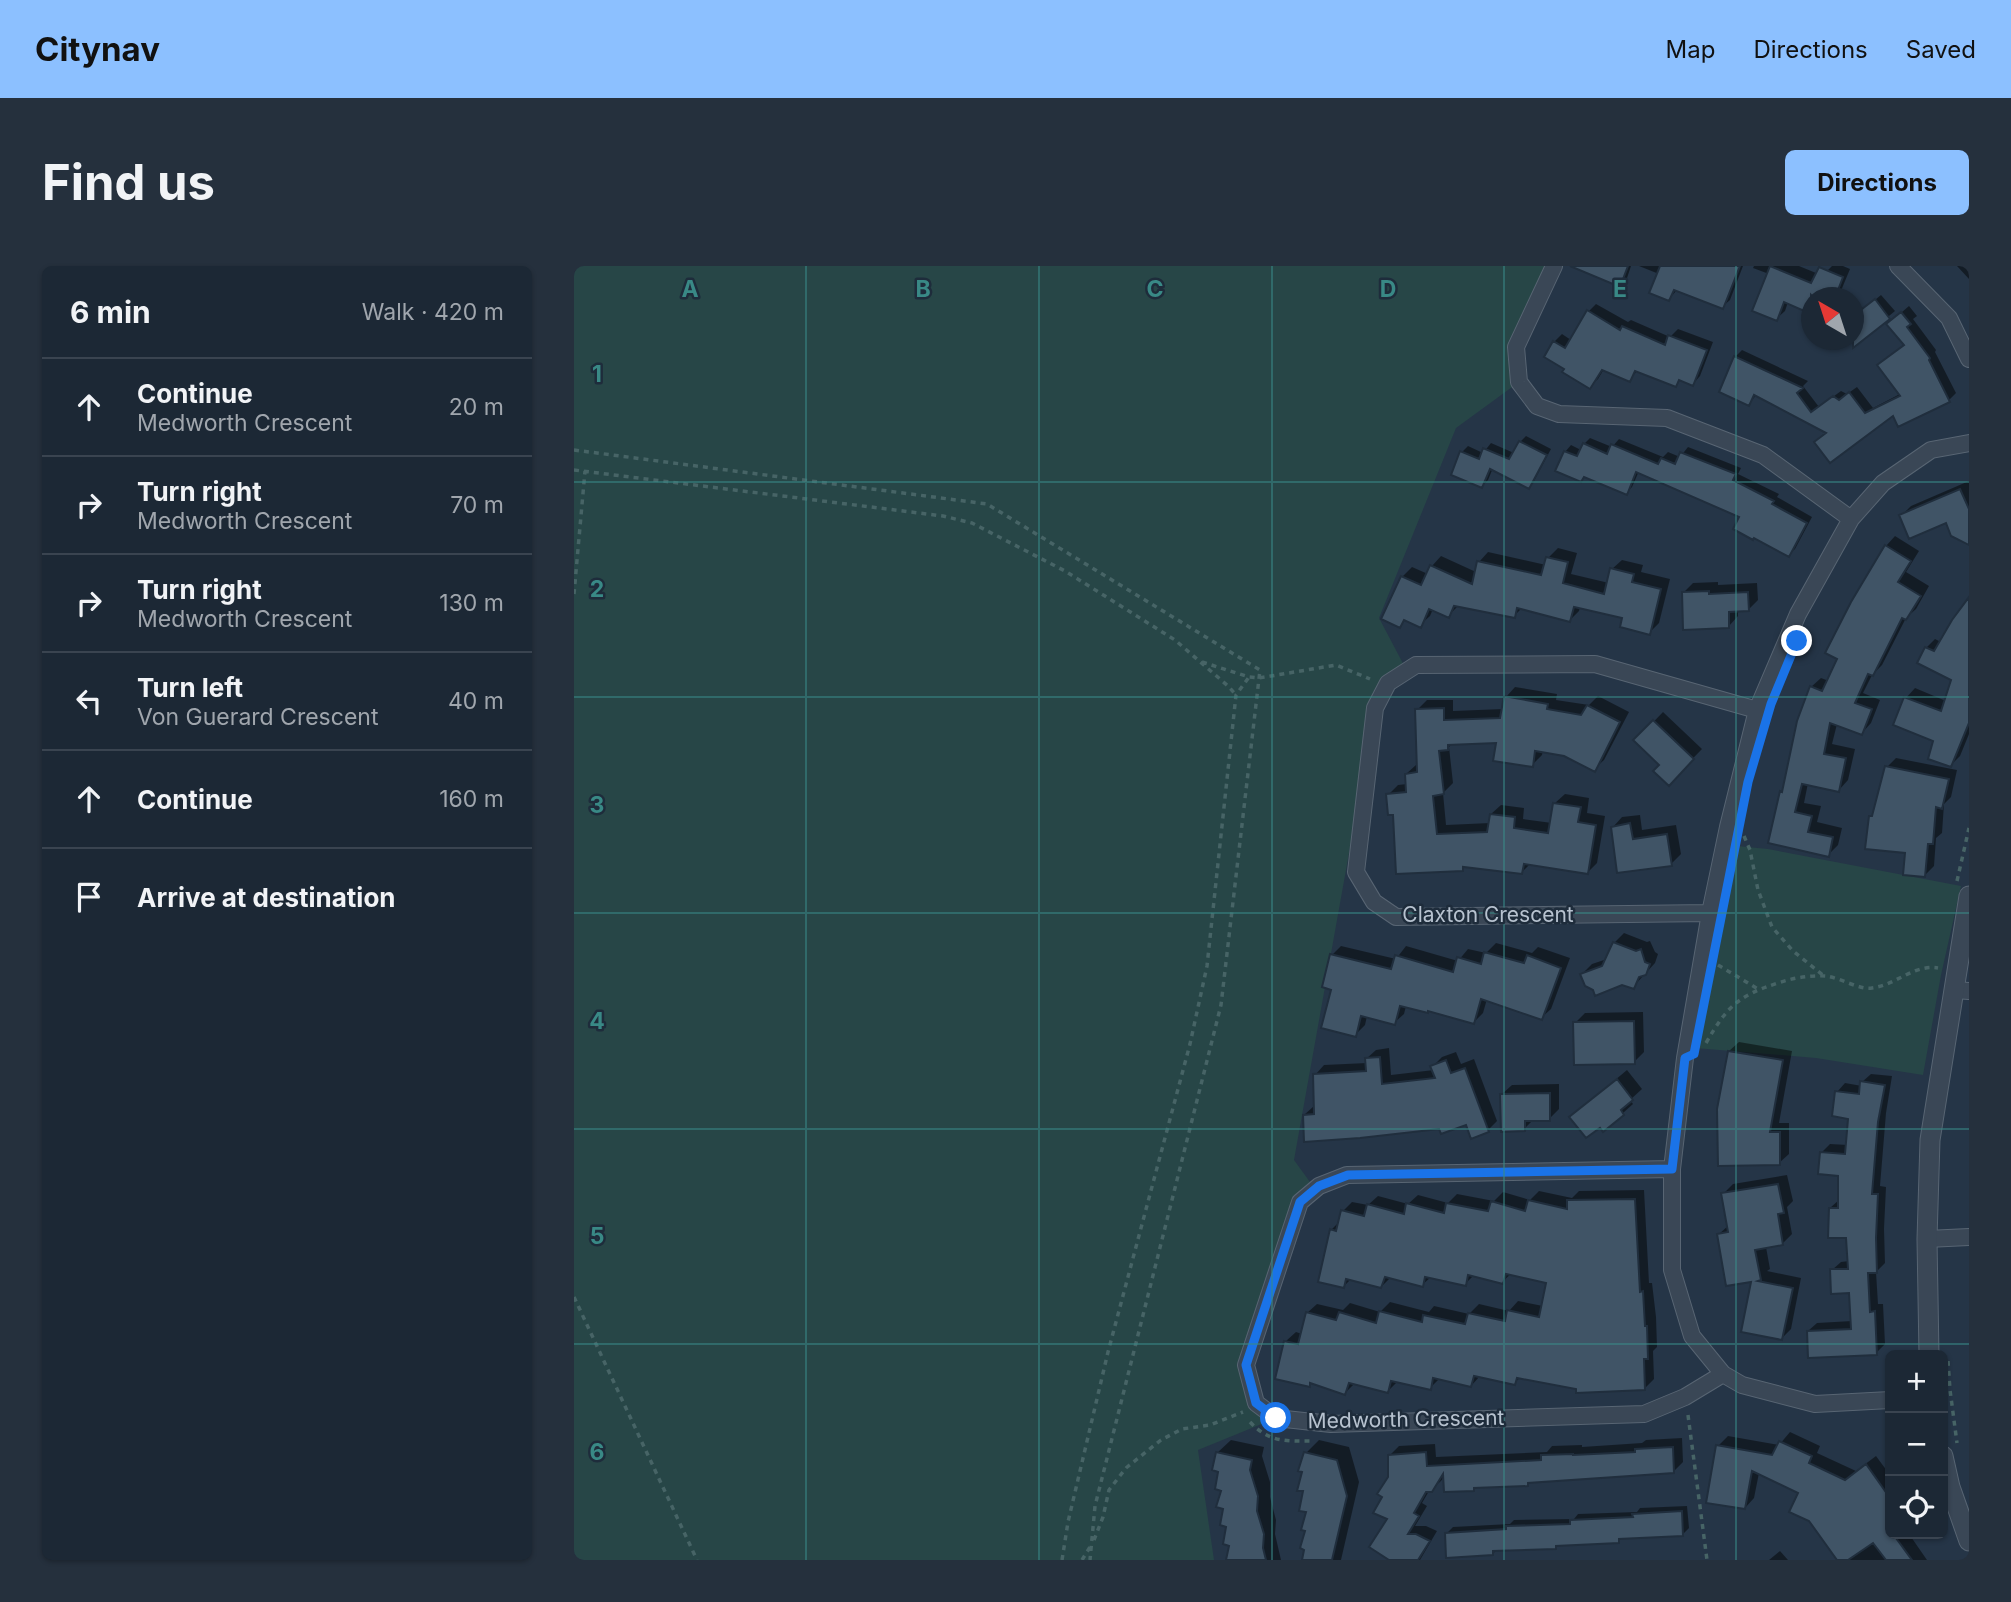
<!DOCTYPE html>
<html lang="en">
<head>
<meta charset="utf-8">
<style>
	:root { --surface:#1c2835; --page:#25303d; --text:#f1f3f6; --muted:#a0a6ad; --line:#3a4450; --accent:#8cc0ff }
	body { margin:0; font-family:Inter,sans-serif; background:var(--page); color:var(--text) }
	.controls { position:absolute; right:21px; bottom:21px; display:grid; overflow:hidden; border-radius:10px; box-shadow:0 2px 5px #0004 }
	.controls button { width:63px; height:63px; display:grid; place-items:center; padding:0; border:0; border-bottom:2px solid var(--line); background:var(--surface); color:var(--text); font:35px sans-serif }
	.compass { position:absolute; left:1227px; top:21px; width:63px; height:63px; border-radius:50%; background:var(--surface); box-shadow:0 2px 5px #0004; rotate:321deg }
	.stop { position:absolute; width:21px; height:21px; margin:-16px; border:5px solid #1a73e8; border-radius:50%; background:#fff }
	.stop.end { background:#1a73e8; border-color:#fff; box-shadow:0 2px 7px #0008 }
	.list { margin:0; padding:0; list-style:none }
	h2 { display:flex; justify-content:space-between; align-items:center; height:91px; margin:0; padding:0 28px; font-size:30px }
	h2 small { font-size:23px; font-weight:400; color:var(--muted) }
	.list li { display:grid; grid-template-columns:46px 1fr auto; gap:21px; align-items:center; box-sizing:border-box; height:98px; padding:0 28px; border-top:2px solid var(--line) }
	.list b { display:block; font-size:26px; white-space:nowrap }
	.list p { margin:0; font-size:23px; white-space:nowrap; color:var(--muted) }
	.list em { font-size:23px; font-style:normal; color:var(--muted) }
	.icon { flex:none; width:38px; height:38px; fill:none; stroke:currentColor; stroke-width:2; stroke-linecap:round; stroke-linejoin:round }
	.map { position:relative; flex:none; width:1395px; height:1294px; overflow:hidden; border-radius:10px }
	header { display:flex; align-items:center; gap:42px; box-sizing:border-box; height:98px; padding:0 35px; background:var(--accent); color:#111 }
	header strong { font-size:33px }
	nav { display:flex; gap:38px; margin-inline-start:auto; font-size:24px }
	.intro { display:flex; align-items:center; justify-content:space-between; box-sizing:border-box; height:168px; padding:0 42px }
	h1 { margin:0; font-size:49px }
	.button { padding:18px 32px; border-radius:10px; background:var(--accent); color:#111; font-size:24px; font-weight:700 }
	main { display:flex; gap:42px; padding:0 42px }
	aside { flex:1; background:var(--surface); border-radius:10px; box-shadow:0 2px 5px #0004 }
	.map>svg:first-child { display:block }
	.green { fill:#274647 }
	.shadow { fill:#0007 }
	.building { fill:#405466; stroke:#202e3d; stroke-width:2 }
	.lines { fill:none; stroke-linecap:round; stroke-linejoin:round }
	.minor-casing { stroke:#586573; stroke-width:18 }
	.tertiary-casing { stroke:#586573; stroke-width:21 }
	.path { stroke:#476466; stroke-width:3.5; stroke-dasharray:5 5; stroke-linecap:butt }
	.minor { stroke:#3a4756; stroke-width:16 }
	.tertiary { stroke:#3a4756; stroke-width:19 }
	.route { stroke:#1a73e8; stroke-width:9 }
	.grid { fill:none; stroke:#398986; stroke-width:2; stroke-opacity:0.55 }
	.labels { text-anchor:middle; dominant-baseline:central; stroke-width:5; stroke-linejoin:round; paint-order:stroke }
	.street-label { font-size:21px; fill:#b7c2cf; stroke:#1e2c3b }
	.grid-label { font-size:23px; text-anchor:middle; font-weight:bold; fill:#398986; stroke:#1e2c3b; stroke-width:5; stroke-linejoin:round; paint-order:stroke }
</style>
</head>
<body>
<header>
<strong>Citynav</strong>
<nav><a>Map</a><a>Directions</a><a>Saved</a></nav>
</header>
<div class="intro"><h1>Find us</h1><a class="button">Directions</a></div>
<main>
<aside>
<h2>6 min<small>Walk · 420 m</small></h2>
<ul class="list">
<li><svg class="icon" aria-label="ahead" viewBox="0 0 24 24"><path d="M12 20V5M6 11l6-6 6 6"/></svg><div><b>Continue</b><p>Medworth Crescent</p></div><em>20 m</em></li>
<li><svg class="icon" aria-label="right" viewBox="0 0 24 24"><path d="M7 20v-9h11M14 6l5 5-5 5"/></svg><div><b>Turn right</b><p>Medworth Crescent</p></div><em>70 m</em></li>
<li><svg class="icon" aria-label="right" viewBox="0 0 24 24"><path d="M7 20v-9h11M14 6l5 5-5 5"/></svg><div><b>Turn right</b><p>Medworth Crescent</p></div><em>130 m</em></li>
<li><svg class="icon" aria-label="left" viewBox="0 0 24 24"><path d="M17 20v-9H6M10 6l-5 5 5 5"/></svg><div><b>Turn left</b><p>Von Guerard Crescent</p></div><em>40 m</em></li>
<li><svg class="icon" aria-label="ahead" viewBox="0 0 24 24"><path d="M12 20V5M6 11l6-6 6 6"/></svg><div><b>Continue</b></div><em>160 m</em></li>
<li><svg class="icon" aria-label="arrive" viewBox="0 0 24 24"><path d="M6 21V4h12l-3 4 3 4H6"/></svg><div><b>Arrive at destination</b></div></li>
</ul>
</aside>
<div class="map">
<svg width="1395" height="1294" viewBox="0 0 1395 1294">
	<rect width="100%" height="100%" fill="#253547"/>
	<path class="green" d="M0 0H980L942 81 945 116 882 162 805 352 833 405 801 442 720 894 736 916 726 936 672 1099 680 1131 702 1152 624 1184 640 1294H0Z
		M1163 580 1194 583 1387 620 1367 709 1349 809 1242 792 1121 782Z"/>
	<path class="shadow" d="M1026 0H1057L1053 12 1045 19Z
		M1065 0H1169L1156 34 1148 41 1103 24 1095 33 1085 8Z
		M1180 0H1225L1242 7 1253 5 1258 0H1269L1276 3 1264 32H1238V46L1214 36 1211 45 1202 53 1195 8 1179 2Z
		M1383 0H1395V13Z
		M1307 29 1321 45 1280 79 1275 74H1280V51Z
		M1022 38 1054 56 1057 54 1096 71 1104 63 1139 76 1126 110 1119 118 1107 113 1102 119 1064 104 1055 114 1030 103 1024 113 1016 120 993 102 980 76 988 68 997 74 1015 45Z
		M1335 40 1343 50 1339 53 1362 84 1361 86 1382 127 1375 134 1320 147 1254 166 1183 128 1175 138 1147 125 1161 91 1168 84 1234 115 1229 120 1245 141 1267 125 1273 128 1283 121 1299 142 1326 128 1305 99 1331 78 1321 52Z
		M952 170 977 183 960 215 954 221 919 202 914 214 908 220 888 186 894 180 909 187 917 177 940 187 946 176Z
		M1016 172 1038 181 1045 173 1089 191 1094 186 1106 191 1114 181 1167 202 1164 208 1205 228 1203 231 1238 251 1221 283 1214 289 1168 250 1065 205 1058 221 1052 227 991 186 997 179 1007 184 1010 178Z
		M1395 215V274L1373 254 1327 250 1337 240Z
		M1321 270 1345 285 1332 306 1355 320 1342 343 1332 352 1308 399 1298 409 1289 427 1306 434 1297 457 1288 467 1263 458 1258 478 1281 483 1274 514 1265 524 1234 517 1230 537 1247 540 1243 556 1268 562 1264 579 1254 589 1196 576 1208 526 1211 523 1237 421 1247 412 1255 415 1312 280Z
		M984 282 1003 287 997 308 1035 317 1038 303 1048 294 1069 299 1067 306 1096 313 1085 357 1075 367 1050 351 1006 341 1005 345 996 354 948 342 940 350 884 340 874 350 859 343 856 350 846 359 832 353 826 360 828 311 838 301 854 308 858 300 867 290 902 306 905 296 914 286 972 299 974 292Z
		M1144 316V319L1183 317 1184 334 1174 344H1164V350L1155 360 1110 326 1119 317Z
		M1395 334V468L1386 490 1377 499 1361 473 1322 458 1332 432 1341 422 1372 435 1379 413 1352 382 1361 373 1367 376Z
		M941 421 983 428 982 434 1015 439 1024 430 1055 446 1030 494 1020 503 991 488 969 484 968 489 958 499 924 475 879 477 875 481 879 517 869 527 872 559 916 557 917 548 927 539 950 542 949 553 978 557 981 537 991 528 1015 532 1013 547 1031 550 1023 597 1014 606 957 597 948 606 892 599 888 604 821 547 814 529 824 519 833 518 832 508 842 499 845 498 843 444 853 434H879V445L929 443 932 431Z
		M1089 446 1128 483 1095 517 1088 499 1062 474Z
		M1322 492 1383 504 1377 531 1370 538 1368 567 1362 572 1360 600 1350 610 1333 586 1297 551 1301 546 1313 501Z
		M1066 549 1068 564 1102 559 1107 588 1097 598 1039 561 1048 551Z
		M1050 667 1073 676 1076 675 1081 686 1084 688 1081 697 1059 721 1008 708 1018 698 1033 693 1040 677Z
		M922 677 958 687 964 681 996 692 977 743 967 752 913 733 909 747 900 756 832 740 830 748 820 757 793 750 791 759 781 769 759 722 758 689 767 680 822 693 832 680 884 695 894 683 912 687Z
		M1069 746 1070 786 1060 796 1001 757 1011 747Z
		M1165 776 1218 785 1205 857H1215V888L1205 897 1155 785Z
		M815 782 817 809 860 804 858 801 868 791 882 786 887 798 900 793 923 855 914 864 893 856 866 861 730 849 740 840 741 809 750 799 793 797 792 793 802 784Z
		M1053 804 1068 823 1056 834 1059 838 1049 847 1029 863 997 851Z
		M1297 808 1318 810 1312 847 1306 920 1312 921 1310 963 1311 997 1302 1006 1304 1038H1309L1311 1078 1302 1087 1234 1065 1243 1057 1278 1055 1276 1026 1258 1004 1267 996 1275 995 1274 970 1256 942 1266 933V908L1247 887 1256 878 1274 879 1276 851 1263 826 1271 817 1288 820V816Z
		M985 818V843L975 853H960L950 863 928 828 938 819Z
		M1213 909 1219 935 1213 941 1218 968 1208 978 1192 981 1196 1003 1193 1005 1227 1012 1217 1063 1208 1072 1179 1014 1145 968 1155 959 1149 928 1159 918Z
		M1070 924 1075 1017H1078L1082 1051 1083 1081 1079 1085 1080 1113 1070 1123 1003 1122 947 1111 940 1117 906 1110 897 1120 866 1112 856 1122 824 1115 814 1125 781 1117 771 1127 738 1116 735 1119 712 1075 722 1066 728 1068 733 1047 743 1038 769 1044 776 1037 806 1046 816 1036 855 1046 860 1040 895 1048 905 1038 935 1045 944 1035 969 1040 974 1015 938 1007 928 1016 900 1009 891 1018 857 1011 848 1019 817 1011 807 1021 777 1013 770 1020 757 964 766 955 769 945 778 936 794 939 804 930 834 938 844 929 874 937 883 928 920 935 929 926 956 934 965 925 998 932 1005 925Z
		M1216 1166 1246 1180 1243 1187 1282 1205 1302 1190 1316 1209V1268H1335L1353 1294H1268L1227 1226 1185 1207 1180 1232 1171 1242 1144 1180 1154 1170 1205 1179Z
		M1108 1172 1109 1196 1100 1205 957 1215 954 1218 902 1220 900 1223 871 1209 867 1215 855 1225 848 1237 853 1240 841 1260H852L863 1265 846 1294H816L815 1190 825 1180 861 1178 862 1191 973 1186 978 1180 1008 1179V1181L1068 1177 1072 1174Z
		M657 1174 690 1181 688 1190 696 1216V1231L702 1254 701 1268 707 1294H654L657 1279 643 1187Z
		M745 1174 775 1181 785 1216 767 1294H730L734 1245 730 1205 732 1187Z
		M1113 1240 1115 1262 1109 1268 1049 1271 1045 1275 985 1278 982 1282 923 1283 919 1288 873 1267 879 1261 936 1258 940 1254 1000 1253 1004 1248 1063 1246 1066 1242Z
		M1206 1285 1214 1294H1195Z"/>
	<path class="building" d="M996 0H1054L1046 21Z
		M1086 0H1166L1149 43 1100 24 1095 35 1075 27Z
		M1196 0 1237 17 1245 1 1269 11 1261 32H1240L1237 29V48L1210 36 1203 55 1178 45Z
		M1301 33 1316 53 1279 82V50Z
		M1013 44 1046 64 1048 60 1091 79 1094 69 1133 84 1119 120 1105 114 1102 121 1061 105 1056 116 1028 104 1016 123 988 106 990 103 970 91 979 75 991 82Z
		M1327 46 1337 58 1333 61 1356 92 1355 94 1376 136 1324 161 1319 150 1256 197 1240 176 1252 167 1180 129 1175 140 1145 126 1160 90 1229 122 1223 127 1237 146 1259 130 1265 134 1275 126 1291 147 1326 130 1303 99 1330 79 1312 58Z
		M945 175 973 189 955 223 916 203 908 222 877 209 886 185 905 193 909 182 935 193Z
		M1009 177 1033 188 1037 178 1084 198 1087 192 1101 198 1106 186 1162 208 1159 214 1200 235 1198 238 1233 257 1215 291 1180 272 1179 274 1159 263 1165 251 1062 206 1053 229 1010 211 1007 216 981 205 990 185 1003 190Z
		M1386 223 1395 243V279L1377 270 1372 257 1335 273 1325 249Z
		M1311 279 1337 295 1324 316 1347 330 1332 354 1328 352 1299 410 1294 408 1281 437 1298 443 1288 469 1256 457 1250 488 1272 492 1265 526 1228 518 1221 546 1238 550 1234 566 1259 571 1255 591 1194 577 1206 525 1208 526 1223 455 1236 420 1248 425 1263 393 1251 387 1277 336Z
		M972 291 994 296 989 317 1030 328 1036 302 1060 308 1058 316 1087 323 1076 369 1046 361 1048 352 1000 341 996 356 943 342 941 352 880 340 875 352 855 343 847 362 830 354 826 362 807 353 827 310 847 319 856 299 898 318 903 295 967 309Z
		M1135 325V328L1174 326 1175 345 1155 346V362L1109 364 1108 326Z
		M1395 331V457L1377 501 1354 493 1359 475 1319 459 1330 431 1367 445 1377 414 1343 397 1351 381 1360 385 1378 354Z
		M930 430 974 438 973 443 1007 449 1013 439 1046 456 1021 506 990 490 961 485 959 501 919 495 922 477 874 479V484L865 485 870 528 859 530 863 568 913 566 916 548 941 551 940 562 974 567 979 537 1007 541 1004 556 1022 559 1014 608 950 598 948 608 889 601V605L822 608 819 549H814L812 528 832 526 831 508 843 506 841 443 870 442V454L926 452Z
		M1079 454 1120 493 1095 520 1079 505 1085 499 1059 474Z
		M1311 500 1375 513 1368 543 1362 541 1359 578H1354L1351 611 1329 609 1331 587 1291 583 1295 550H1298Z
		M1056 557 1059 573 1093 568 1098 600 1043 607 1037 561Z
		M1039 676 1062 685 1067 683 1071 696 1076 698 1072 709 1065 711 1060 723 1048 719 1021 730 1019 724 1011 720 1006 708 1028 700Z
		M910 686 950 697 953 689 987 702 968 754 907 733 900 758 854 745V747L826 740 821 759 787 750 782 771 747 762 757 724 748 721 756 688 817 703 821 689 879 706 883 691 907 698Z
		M1060 755 1061 798 1000 799 999 756Z
		M1154 785 1209 794 1196 866H1206V899L1144 900 1143 843Z
		M806 791 808 818 861 812 856 800 872 794 877 807 891 802 915 866 897 873 892 859 867 868 865 863 786 872 730 876 729 849 740 848 739 808 792 805 791 792Z
		M1043 813 1059 834 1047 844 1050 849 1029 866 1026 862 1012 872 995 851Z
		M1286 815 1311 819 1304 856 1298 928H1304L1302 972 1303 1007H1294L1296 1046 1301 1045 1303 1089 1234 1092 1233 1065 1277 1063 1275 1027 1257 1028 1256 1003H1274L1272 972H1254L1255 942H1264V910L1244 908 1246 886 1271 888 1274 853 1258 850 1261 825 1285 828Z
		M976 827V855H951V865L927 866 926 828Z
		M1204 918 1210 947 1204 948 1209 979 1181 984 1187 1014 1184 1015 1219 1022 1208 1074 1167 1066 1177 1016 1152 1020 1143 968 1154 966 1147 927Z
		M1061 933 1066 1026 1069 1025 1071 1060H1073L1074 1093H1070L1071 1124 1002 1127V1123L943 1112 941 1119 900 1110 897 1121 859 1112 857 1124 817 1115 814 1127 775 1117 771 1129 736 1117V1121L701 1113 710 1075 724 1078 732 1046 762 1054 765 1046 802 1057 805 1045 848 1056 849 1049 891 1058 894 1047 931 1055 933 1044 965 1051 972 1017 932 1008 929 1018 894 1009 892 1020 851 1011 849 1021 811 1011 807 1022 772 1013 770 1022 744 1016 756 963 762 965 767 944 790 950 793 938 830 948 832 937 870 947 872 937 914 945 917 935 951 945 954 934 993 943V934Z
		M1205 1175 1238 1190 1235 1197 1271 1214 1292 1198 1316 1232V1268H1319L1338 1294H1312L1299 1277 1274 1294H1263L1235 1255 1215 1246 1224 1227 1178 1205 1171 1243 1132 1237 1142 1179 1198 1189Z
		M1099 1181 1100 1207 954 1217V1220L900 1222V1225L870 1226 869 1208 858 1226H852L840 1247 845 1250 834 1268H842L856 1275 844 1294H815L795 1281 813 1253 799 1247 808 1231 803 1228 814 1211V1189L852 1186 853 1200 967 1194V1189L999 1188V1189L1061 1186V1183Z
		M642 1186 678 1194 676 1204 684 1230 683 1245 690 1268 689 1282 692 1294H652L655 1280 649 1278 652 1261 646 1259 649 1243 642 1241 647 1225 641 1223 644 1206 638 1204Z
		M730 1186 763 1194 773 1230 758 1294H728L730 1284 726 1282 731 1265 727 1264 732 1246 725 1245 729 1225H723L728 1206 724 1205Z
		M1108 1245 1109 1270 1045 1273V1277L982 1280V1283L919 1285V1289L872 1292 871 1267 932 1263V1260L996 1258V1254L1059 1251 1058 1248Z"/>
	<g class="lines">
		<g class="minor-casing">
			<path id="minor" d="M980 0 942 81 945 116 963 140 985 148 1093 152 1189 189 1277 253
				M1324 0 1375 52 1395 93
				M1136 647 822 651 800 636 782 606 801 442 814 417 842 399 1021 398 1183 444
				M1381 724 1395 725
				M1098 903 773 909 745 920 726 936 672 1099 682 1137 702 1152 757 1158 1070 1148 1111 1131 1149 1108
				M1353 973 1395 971
				M1316 1134 1241 1138 1168 1119 1149 1108 1118 1070 1098 1004V903L1111 792 1136 647 1154 561 1183 444 1224 348 1277 253 1309 217 1357 184 1395 177"/>
		</g>
		<g class="tertiary-casing">
			<path id="tertiary" d="M1355 1089 1353 973 1356 874 1395 630
				M1369 1190 1376 1221 1395 1275"/>
		</g>
		<path class="path" d="M0 184 413 238 686 404 647 739 521 1240 516 1294
			M0 204 369 250 398 257 491 305 601 374 654 420 662 429
			M0 328 11 205
			M628 396 675 411 685 412 762 399 796 413
			M1170 570 1176 584 1184 624 1198 661 1219 685 1250 710
			M1383 615 1395 562
			M1144 699 1184 723
			M1132 777C1153 741 1163 730 1204 717 1219 712 1235 709 1252 710 1267 712 1285 724 1298 722 1322 719 1340 698 1364 702
			M0 1031 123 1294
			M1374 1095 1376 1124 1383 1177
			M1114 1149 1133 1294
			M676 1156C696 1177 712 1175 739 1175
			M520 1274 529 1251 535 1224 552 1202 587 1174 608 1163 636 1159 669 1146
			M488 1294 494 1256 534 1086 616 778 633 700 662 429 675 411
			M508 1294 516 1281"/>
		<use href="#minor" class="minor"/>
		<use href="#tertiary" class="tertiary"/>
	</g>
	<g class="lines">
		<path class="route" d="M702 1152 682 1137 672 1099 726 936 745 920 774 909 1098 903 1111 792 1120 788 1174 516 1197 438 1223 375"/>
	</g>
	<path class="grid" d="M232 0V1294M465 0V1294M698 0V1294M930 0V1294M1162 0V1294M0 216H1395M0 431H1395M0 647H1395M0 863H1395M0 1078H1395"/>
	<g class="labels">
		<g class="street-label">
			<text x="914" y="648">Claxton Crescent</text>
			<text transform="translate(832 1153) rotate(-1)">Medworth Crescent</text>
		</g>
	</g>
	<g class="grid-label">
		<text x="116" y="31">A</text>
		<text x="349" y="31">B</text>
		<text x="581" y="31">C</text>
		<text x="814" y="31">D</text>
		<text x="1046" y="31">E</text>
		<text x="23" y="116">1</text>
		<text x="23" y="331">2</text>
		<text x="23" y="547">3</text>
		<text x="23" y="763">4</text>
		<text x="23" y="978">5</text>
		<text x="23" y="1194">6</text>
	</g>
</svg>
<div class="controls">
<button>+</button>
<button>−</button>
<button><svg class="icon" aria-label="locate" viewBox="0 0 24 24"><circle cx="12" cy="12" r="6"/><path d="M12 2v4M12 18v4M2 12h4M18 12h4"/></svg></button>
</div>
<svg class="compass" viewBox="-18 -18 36 36"><path d="M0-13l5 13h-10z" fill="#e53935"/><path d="M0 13l5-13h-10z" fill="#a0a6ad"/></svg>
<div class="stop" style="left:702px;top:1152px"></div>
<div class="stop end" style="left:1223px;top:375px"></div>
</div>
</main>
</body>
</html>
